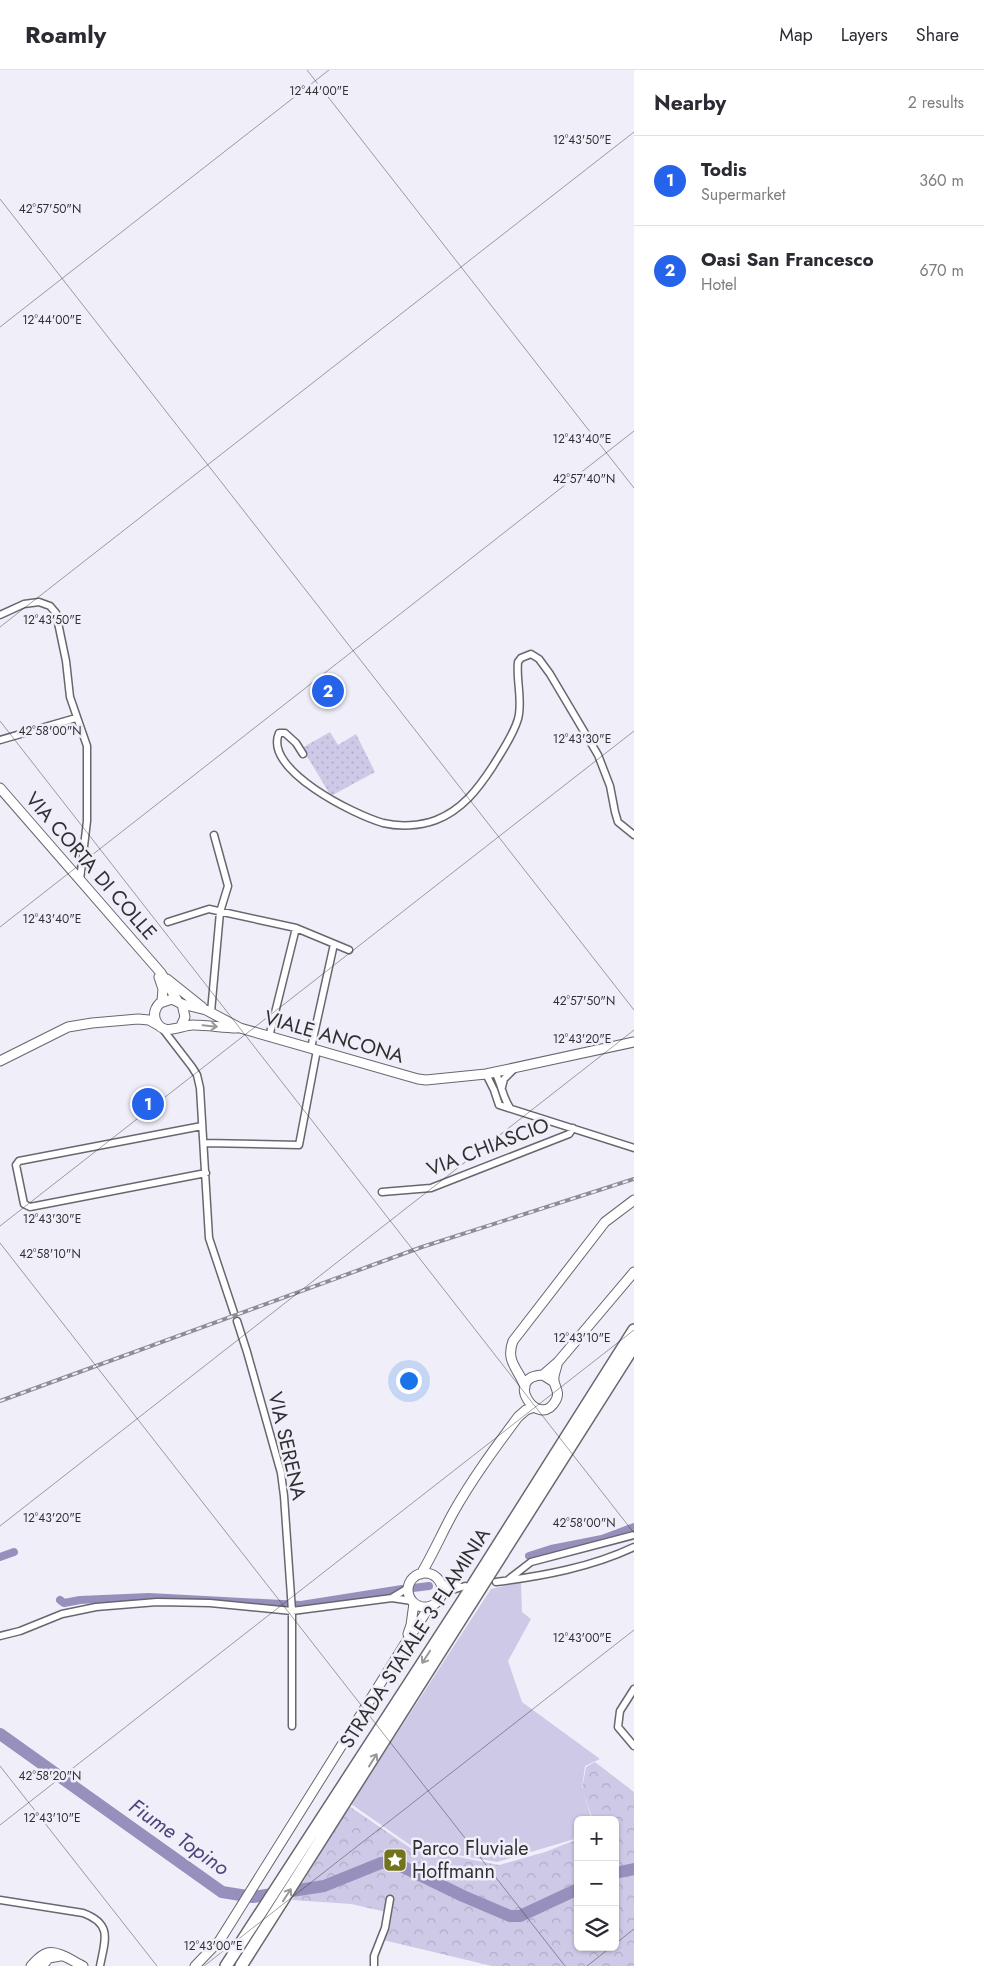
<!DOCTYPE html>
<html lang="en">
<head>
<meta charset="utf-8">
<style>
	:root { --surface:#fff; --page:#f7f7f7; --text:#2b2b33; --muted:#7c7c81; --line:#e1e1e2; --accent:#2563eb }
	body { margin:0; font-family:Jost,sans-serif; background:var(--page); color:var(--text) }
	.controls { position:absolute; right:15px; bottom:15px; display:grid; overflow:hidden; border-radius:8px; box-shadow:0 1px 4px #0004 }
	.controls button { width:45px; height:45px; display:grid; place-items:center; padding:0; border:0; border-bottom:1px solid var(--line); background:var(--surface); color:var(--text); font:25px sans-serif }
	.you { position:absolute; left:408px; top:1310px; width:18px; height:18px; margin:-12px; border:4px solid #fff; border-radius:50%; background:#1a73e8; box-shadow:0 0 0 8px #1a73e833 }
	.badge { display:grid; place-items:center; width:32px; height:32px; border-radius:50%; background:var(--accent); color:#fff; font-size:16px; font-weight:700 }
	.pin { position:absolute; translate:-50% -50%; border:2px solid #fff; box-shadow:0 1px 5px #0006 }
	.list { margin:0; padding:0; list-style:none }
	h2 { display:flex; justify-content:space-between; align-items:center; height:65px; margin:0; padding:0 20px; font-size:21px }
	h2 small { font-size:16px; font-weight:400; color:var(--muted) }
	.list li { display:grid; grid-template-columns:32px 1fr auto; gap:15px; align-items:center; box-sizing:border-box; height:90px; padding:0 20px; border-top:1px solid var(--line) }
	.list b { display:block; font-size:19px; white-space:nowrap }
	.list p { margin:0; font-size:16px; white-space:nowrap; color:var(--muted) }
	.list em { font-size:16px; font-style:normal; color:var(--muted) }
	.icon { flex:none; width:28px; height:28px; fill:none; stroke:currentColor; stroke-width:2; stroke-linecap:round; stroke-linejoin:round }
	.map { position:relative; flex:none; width:634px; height:1896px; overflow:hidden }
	header { display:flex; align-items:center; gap:30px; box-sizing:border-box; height:70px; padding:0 25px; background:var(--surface); border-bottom:1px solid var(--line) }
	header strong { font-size:24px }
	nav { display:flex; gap:28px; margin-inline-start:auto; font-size:18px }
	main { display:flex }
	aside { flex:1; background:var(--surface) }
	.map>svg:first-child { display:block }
	.grass { fill:#cdc9e7 }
	.forest { fill:url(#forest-crowns) }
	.garden { fill:url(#garden-dots) }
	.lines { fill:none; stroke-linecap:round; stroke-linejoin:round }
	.canal { stroke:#9790bd; stroke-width:8 }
	.river { stroke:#9790bd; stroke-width:12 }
	.minor-casing { stroke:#68676f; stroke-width:9 }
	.secondary-casing { stroke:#68676f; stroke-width:11 }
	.trunk-casing { stroke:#68676f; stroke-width:14 }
	.minor { stroke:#fff; stroke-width:6 }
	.secondary { stroke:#fff; stroke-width:9 }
	.trunk { stroke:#fff; stroke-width:11 }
	.rail-casing { stroke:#8d8d93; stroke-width:4 }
	.rail { stroke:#f0eff9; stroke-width:2; stroke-dasharray:5.5; stroke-linecap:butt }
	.oneway { stroke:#989899 }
	.ticks { fill:none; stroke:#303033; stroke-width:1; stroke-opacity:0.45 }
	.labels { text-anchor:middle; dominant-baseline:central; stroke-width:5; stroke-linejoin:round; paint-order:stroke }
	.street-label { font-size:20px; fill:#303033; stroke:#f0eff9 }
	.poi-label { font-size:20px; fill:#303033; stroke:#f0eff9; text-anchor:start }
	.water-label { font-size:21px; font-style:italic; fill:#50447e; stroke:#f0eff9 }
	.ticks-label { font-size:12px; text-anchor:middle; fill:#303033; stroke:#f0eff9; stroke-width:5; stroke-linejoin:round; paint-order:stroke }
</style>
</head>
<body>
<header>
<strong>Roamly</strong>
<nav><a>Map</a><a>Layers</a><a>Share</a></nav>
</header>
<main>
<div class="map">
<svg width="634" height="1896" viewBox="0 0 634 1896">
	<defs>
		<pattern id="forest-crowns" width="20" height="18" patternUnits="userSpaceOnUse" patternTransform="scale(1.25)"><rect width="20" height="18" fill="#cdc9e7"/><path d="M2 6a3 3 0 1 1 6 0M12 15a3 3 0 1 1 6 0" fill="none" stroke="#b0adc7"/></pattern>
		<pattern id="garden-dots" width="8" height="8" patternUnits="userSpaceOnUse" patternTransform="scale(1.25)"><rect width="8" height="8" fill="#cdc9e7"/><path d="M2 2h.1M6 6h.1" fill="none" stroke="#b0adc7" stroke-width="1.8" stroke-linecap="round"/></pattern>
	</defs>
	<rect width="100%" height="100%" fill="#f0eff9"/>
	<path class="grass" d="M521 1512 522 1542 531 1549 508 1591 522 1632 600 1689 585 1696 582 1718 592 1750H578V1768L497 1792 441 1782 430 1783 413 1777 351 1734 491 1519Z"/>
	<path class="forest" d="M595 1692 634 1722V1896H492L383 1870 391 1843 351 1834 292 1830 349 1736 412 1779 429 1785 443 1784 499 1795 545 1782 578 1769V1877H615V1750H593L582 1719 586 1697Z"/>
	<path class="garden" d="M330 662 338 675 356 664 375 702 331 726 302 678Z"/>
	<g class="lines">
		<path class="canal" d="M529 1486 551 1479 602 1469 634 1457
			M0 1487 14 1482
			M413 1518 429 1516
			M60 1530 64 1533 80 1530 149 1527 301 1535 402 1519"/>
		<path class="river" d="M0 1664 222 1822 253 1827 324 1816 381 1793 393 1792 463 1826 510 1846H520L578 1819
			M615 1803 634 1799"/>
		<g class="minor-casing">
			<path id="minor" d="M0 545 24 534 39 532 50 536 56 543 66 591 70 627 87 676V751L80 810
				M0 670 76 648
				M303 684 296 673 285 663H279C263 700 355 745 383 753 400 757 420 756 436 750 462 740 478 719 493 696 502 681 513 666 518 649 523 631 516 611 518 592L521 588 531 584 539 589 550 604 598 685 610 716 615 742 618 752 634 765
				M168 852 209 839 296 858 349 880
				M211 942 220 842 228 816 214 765
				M162 958 192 997 197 1005 200 1018 209 1168 234 1243
				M269 967 296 858
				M311 978 334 874
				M495 1002C502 1015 502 1026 510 1038
				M486 1004 494 1020 499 1035 634 1078
				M502 1017 504 1009 514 999
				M202 1056 19 1091 16 1095 24 1134 30 1137 206 1103
				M204 1073 299 1075 317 980
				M382 1122 431 1118 569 1064 573 1058
				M237 1251 247 1282 281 1403 284 1426 292 1541V1656
				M509 1509 531 1492 634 1465
				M496 1512C543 1506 592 1497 634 1477
				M440 1513 448 1516H459
				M393 1527 408 1518
				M440 1528 446 1522 465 1516
				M0 1566 20 1561 62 1544 96 1537 157 1532 210 1533 292 1541 392 1528 412 1531
				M634 1619 620 1641 618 1657 634 1676
				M0 1830 83 1843C113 1854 105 1870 100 1896
				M374 1896V1886L385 1858 390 1829"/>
		</g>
		<g class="secondary-casing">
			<path id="secondary" d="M0 718 161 903 177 930
				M159 907 163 919 162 931
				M167 909 202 937
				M182 934 206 940 240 958 418 1009 426 1010 486 1004 634 972
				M181 956 185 947 182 934 172 929 160 933C155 938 153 944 156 951 164 968 182 954 194 955 209 955 223 958 237 958
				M0 991 68 957 92 953 138 949 149 950 158 955
				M543 1305 558 1292 634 1202
				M554 1312 543 1305C502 1306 539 1362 556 1330 560 1322 555 1318 554 1311 553 1305 556 1300 557 1295
				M525 1317C519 1299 505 1292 513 1271L605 1152 634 1130
				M408 1520a17 17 0 1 1 34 0a17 17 0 1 1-34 0Z
				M421 1504C433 1484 442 1463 453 1443 472 1409 495 1378 518 1347L526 1340 534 1337
				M408 1564 411 1555 414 1533
				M31 1896C36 1891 40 1885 47 1883 58 1880 74 1892 83 1896
				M42 1896 49 1888 60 1886
				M195 1896 220 1870 405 1574 426 1542 433 1535"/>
		</g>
		<g class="trunk-casing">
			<path id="trunk" d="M226 1896 462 1532 634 1260
				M241 1896 634 1276"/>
		</g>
		<use href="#minor" class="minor"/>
		<use href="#secondary" class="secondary"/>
		<use href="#trunk" class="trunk"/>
		<g class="rail-casing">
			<path id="rail" d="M0 1331 422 1177 634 1109"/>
		</g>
		<use href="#rail" class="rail"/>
	</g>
	<defs><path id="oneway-shaft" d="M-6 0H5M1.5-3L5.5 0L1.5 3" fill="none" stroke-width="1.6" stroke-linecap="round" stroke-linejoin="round" transform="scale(1.25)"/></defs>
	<g class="oneway">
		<use href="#oneway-shaft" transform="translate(210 956) rotate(6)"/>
		<use href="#oneway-shaft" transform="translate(426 1587) rotate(123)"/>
		<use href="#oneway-shaft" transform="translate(373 1690) rotate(-58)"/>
		<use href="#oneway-shaft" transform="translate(287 1825) rotate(-57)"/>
	</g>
	<path class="ticks" d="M307 0 634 418M0 129 634 940M0 257 329 0M0 557 634 62M0 651 634 1463M0 857 634 361M0 1156 634 661M0 1173 565 1896M0 1456 634 960M0 1696 157 1896M0 1755 634 1260M615 1874 634 1859M204 1896 634 1560M587 1896 611 1877"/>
	<defs>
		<g id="sight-square" transform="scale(1.25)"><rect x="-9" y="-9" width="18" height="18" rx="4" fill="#71741a" stroke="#f0eff9"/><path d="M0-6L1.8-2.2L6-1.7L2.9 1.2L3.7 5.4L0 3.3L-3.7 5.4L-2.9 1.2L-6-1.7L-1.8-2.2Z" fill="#fff"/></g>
	</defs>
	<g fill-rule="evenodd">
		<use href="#sight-square" x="395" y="1790"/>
	</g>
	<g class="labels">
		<g class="street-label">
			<text transform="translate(91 796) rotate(49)">VIA CORTA DI COLLE</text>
			<text transform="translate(334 967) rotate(16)">VIALE ANCONA</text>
			<text transform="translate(488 1077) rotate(-21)">VIA CHIASCIO</text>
			<text transform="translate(287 1376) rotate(77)">VIA SERENA</text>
			<text transform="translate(415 1568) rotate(-57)">STRADA STATALE 3 FLAMINIA</text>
		</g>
		<g class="poi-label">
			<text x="412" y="1778">Parco Fluviale<tspan x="412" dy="23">Hoffmann</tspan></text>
		</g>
		<g class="water-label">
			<text transform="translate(179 1767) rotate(35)">Fiume Topino</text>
		</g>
	</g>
	<g class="ticks-label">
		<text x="319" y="25">12°44'00"E</text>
		<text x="582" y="74">12°43'50"E</text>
		<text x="50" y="143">42°57'50"N</text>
		<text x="52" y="254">12°44'00"E</text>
		<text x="582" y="373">12°43'40"E</text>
		<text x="584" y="413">42°57'40"N</text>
		<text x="52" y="554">12°43'50"E</text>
		<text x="50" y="665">42°58'00"N</text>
		<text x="582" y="673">12°43'30"E</text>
		<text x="52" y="853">12°43'40"E</text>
		<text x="584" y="935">42°57'50"N</text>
		<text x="582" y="973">12°43'20"E</text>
		<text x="52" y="1153">12°43'30"E</text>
		<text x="50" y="1188">42°58'10"N</text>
		<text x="582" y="1272">12°43'10"E</text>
		<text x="52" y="1452">12°43'20"E</text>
		<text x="584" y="1457">42°58'00"N</text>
		<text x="582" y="1572">12°43'00"E</text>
		<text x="50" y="1710">42°58'20"N</text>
		<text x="52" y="1752">12°43'10"E</text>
		<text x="213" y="1880">12°43'00"E</text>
	</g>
</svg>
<div class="controls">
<button>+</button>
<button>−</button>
<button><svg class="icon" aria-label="layers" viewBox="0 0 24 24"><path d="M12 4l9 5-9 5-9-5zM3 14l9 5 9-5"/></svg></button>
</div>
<div class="you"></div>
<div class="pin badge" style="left:148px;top:1034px">1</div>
<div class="pin badge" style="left:328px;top:621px">2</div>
</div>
<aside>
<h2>Nearby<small>2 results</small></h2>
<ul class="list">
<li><span class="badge">1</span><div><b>Todis</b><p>Supermarket</p></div><em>360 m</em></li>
<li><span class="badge">2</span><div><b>Oasi San Francesco</b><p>Hotel</p></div><em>670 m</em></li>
</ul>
</aside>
</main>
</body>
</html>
